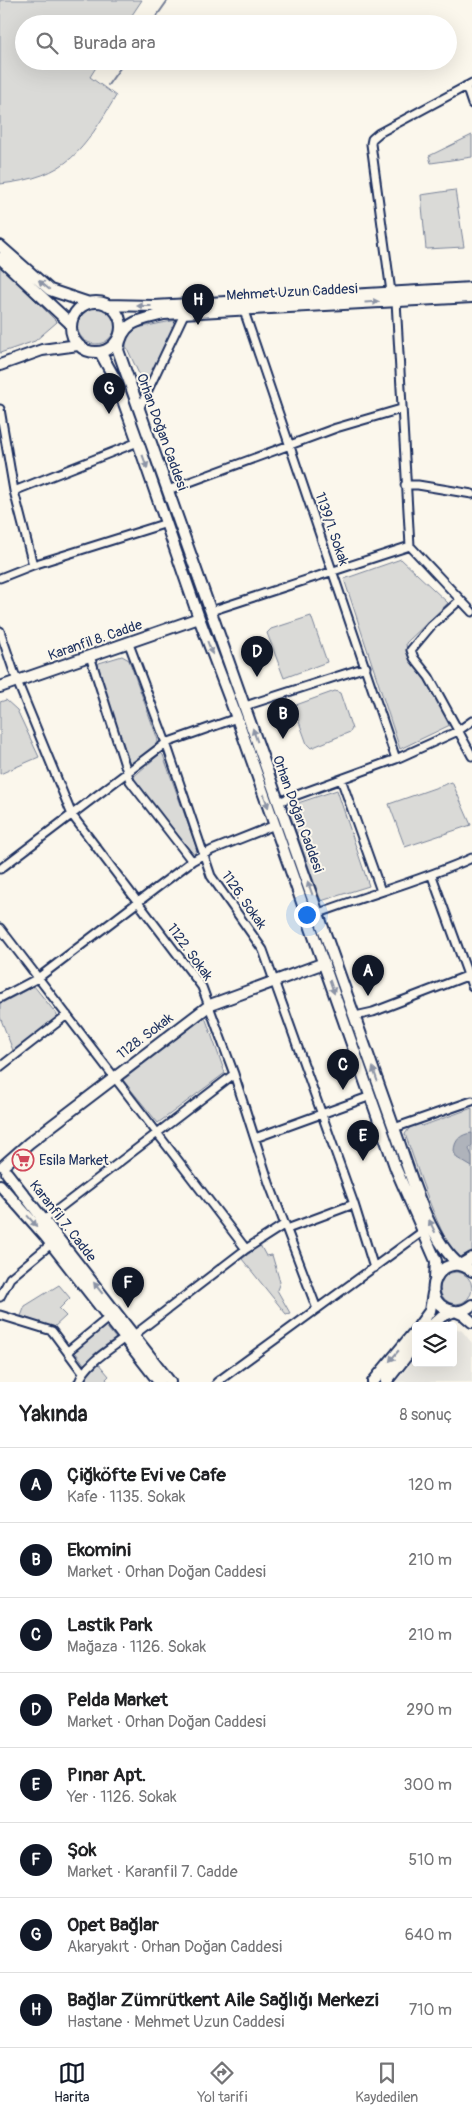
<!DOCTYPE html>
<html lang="tr">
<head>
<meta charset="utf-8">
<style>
	:root { --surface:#fff; --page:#f2f2f2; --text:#202124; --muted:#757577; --line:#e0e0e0; --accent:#111827 }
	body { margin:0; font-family:Pangolin,sans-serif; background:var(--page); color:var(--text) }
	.controls { position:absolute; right:15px; bottom:15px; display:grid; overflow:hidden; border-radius:5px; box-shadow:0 5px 20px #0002 }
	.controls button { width:45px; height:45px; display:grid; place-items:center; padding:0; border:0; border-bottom:1px solid var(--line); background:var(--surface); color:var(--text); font:25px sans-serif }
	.you { position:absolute; left:306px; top:914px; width:18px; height:18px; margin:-12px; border:4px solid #fff; border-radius:50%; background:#1a73e8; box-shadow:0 0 0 8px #1a73e833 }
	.badge { display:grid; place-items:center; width:32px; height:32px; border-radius:50%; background:var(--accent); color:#fff; font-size:16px; font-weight:700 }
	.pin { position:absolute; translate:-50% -41px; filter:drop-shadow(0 1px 2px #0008) }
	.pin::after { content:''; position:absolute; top:26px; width:18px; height:15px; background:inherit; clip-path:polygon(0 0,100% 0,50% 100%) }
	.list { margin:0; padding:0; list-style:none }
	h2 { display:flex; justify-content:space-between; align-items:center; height:65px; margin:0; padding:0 20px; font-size:21px }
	h2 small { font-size:16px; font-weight:400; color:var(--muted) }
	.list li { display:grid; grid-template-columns:32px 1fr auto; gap:15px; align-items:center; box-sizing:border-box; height:75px; padding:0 20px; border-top:1px solid var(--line) }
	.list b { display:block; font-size:19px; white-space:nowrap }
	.list p { margin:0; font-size:16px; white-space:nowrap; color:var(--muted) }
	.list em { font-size:16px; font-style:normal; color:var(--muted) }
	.icon { flex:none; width:28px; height:28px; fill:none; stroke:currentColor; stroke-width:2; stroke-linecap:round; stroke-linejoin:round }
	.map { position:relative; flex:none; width:472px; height:1382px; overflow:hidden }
	.search { position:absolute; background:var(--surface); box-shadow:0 5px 20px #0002; left:15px; right:15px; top:15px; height:55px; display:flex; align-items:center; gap:12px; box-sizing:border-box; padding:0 18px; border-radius:28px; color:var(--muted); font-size:19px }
	.sheet { height:665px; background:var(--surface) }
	nav { display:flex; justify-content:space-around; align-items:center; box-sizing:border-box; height:70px; border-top:1px solid var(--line); background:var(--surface); font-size:14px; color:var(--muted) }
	nav a { display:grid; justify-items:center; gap:2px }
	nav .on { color:var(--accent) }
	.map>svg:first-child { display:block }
	.built { fill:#eae8e2 }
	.green { fill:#dadad7; stroke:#7a849a }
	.water { fill:#afb3bb; stroke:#747e96 }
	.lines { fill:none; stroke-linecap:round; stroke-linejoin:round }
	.stream { stroke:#747e96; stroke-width:2 }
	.street-casing { stroke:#1b2f5e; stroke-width:11 }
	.secondary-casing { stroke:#1b2f5e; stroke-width:14 }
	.street { stroke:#fbf7ec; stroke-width:7 }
	.secondary { stroke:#fbf7ec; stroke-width:10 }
	.oneway { fill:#8b93a5 }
	.labels { text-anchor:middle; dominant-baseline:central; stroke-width:4; stroke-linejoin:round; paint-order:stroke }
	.street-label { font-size:14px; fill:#1b2f5e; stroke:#fbf7ec }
	.poi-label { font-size:14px; fill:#1b2f5e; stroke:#fbf7ec; text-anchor:start }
</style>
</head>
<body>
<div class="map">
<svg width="472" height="1382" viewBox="0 0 472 1382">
	<rect width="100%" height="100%" fill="#fbf7ec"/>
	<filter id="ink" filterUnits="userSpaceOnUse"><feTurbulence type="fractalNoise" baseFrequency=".02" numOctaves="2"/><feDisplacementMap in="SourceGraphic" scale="10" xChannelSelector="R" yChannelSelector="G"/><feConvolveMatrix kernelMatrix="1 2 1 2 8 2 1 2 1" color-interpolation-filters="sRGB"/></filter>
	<g filter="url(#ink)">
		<path class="built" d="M453 1327 462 1331 472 1343V1382H396L416 1357V1363H453Z"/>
		<path class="green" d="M0 0H142L126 24H24V61H100L90 77 116 96C83 151 68 177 0 184Z
			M472 135V157L431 163 429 156Z
			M455 190 464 247 426 249 421 195Z
			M0 265 57 322 35 341 0 353Z
			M77 325a19 19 0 1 1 38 0a19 19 0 1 1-38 0Z
			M177 320 146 389 126 346 127 335 137 328Z
			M401 559 448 603 406 643 407 653 427 680 450 725 400 749 344 579Z
			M311 616 327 662 284 678 267 633 271 629Z
			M122 656 129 660 158 740 154 748 133 765 130 764 97 667 99 663Z
			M335 691 340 693 352 729 350 732 311 748 307 744 294 708 296 705Z
			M6 700 17 710 39 757 0 774V702Z
			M161 753 163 755 197 849 194 855 132 778Z
			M452 782 471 825 405 847 389 804Z
			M337 790 369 886 321 901 289 812 295 804Z
			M34 986 58 1016 14 1053 0 1017V1004Z
			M205 1017 225 1073 158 1123 123 1080Z
			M472 1108V1250L464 1260H461C440 1243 416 1163 405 1134L411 1126 420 1124 422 1126Z
			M260 1245 266 1256 272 1255 280 1282 277 1290 290 1313 286 1314 242 1259Z
			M440 1288a16 16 0 1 1 32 0a16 16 0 1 1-32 0Z
			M59 1285 70 1298 59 1309 66 1316 53 1328 21 1316 25 1306Z
			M105 1325 117 1340 84 1364 73 1349Z
			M98 1363 109 1376 106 1379 108 1382H84L86 1374Z"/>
		<path class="water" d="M472 1133V1145L469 1149 472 1156V1167L457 1158 454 1152C454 1140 461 1134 472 1133Z"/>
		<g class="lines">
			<path class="stream" d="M151 24 168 0
				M108 85 125 61"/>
			<g class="street-casing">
				<path id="street" d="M466 86 472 104
					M391 292 371 144 372 139 379 133 472 83
					M396 301 410 546 472 612
					M243 308 396 759
					M0 409 14 491 33 565
					M139 409 185 312
					M405 485H418L472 494
					M168 490 336 428 401 409
					M14 491 138 442
					M0 578 33 565 167 523
					M460 600 431 626 411 650 414 658 429 677 472 756
					M211 611 410 546
					M0 631 17 681 72 815 202 987 234 1074 269 1183 317 1309
					M129 644 166 743 211 876 263 950 354 1204 374 1268
					M90 656 130 781 192 861
					M245 706 366 667
					M341 779 381 891
					M278 802 396 759 458 731 472 721
					M0 869 166 743 237 718
					M432 876 472 986
					M319 913C370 894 423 880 472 858
					M0 928 246 1249
					M0 998 38 978 192 861 212 850 275 825
					M355 1016 373 1012 472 974
					M0 1067 67 1015
					M394 1128 472 1101
					M255 1138 371 1096
					M44 1220 234 1074
					M287 1229 354 1204
					M0 1297 10 1278 51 1244
					M0 1315 52 1331 83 1373
					M134 1335 246 1249 285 1224
					M68 1351 108 1318
					M79 1382C86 1363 109 1350 125 1338
					M217 1382 422 1232"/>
			</g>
			<g class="secondary-casing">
				<path id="secondary" d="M0 246 50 290 89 303
					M0 258 71 324
					M472 297 164 314C139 320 122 321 118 350L394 1128C408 1166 428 1241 460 1265L472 1258
					M71 327a25 25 0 1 1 50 0a25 25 0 1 1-50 0Z
					M107 305 154 306 472 288
					M100 352 116 381 138 442 199 618 237 718 396 1169 436 1261 435 1278
					M0 365 42 350 78 345
					M0 687 199 618
					M3 1166 29 1143 210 1005 324 963
					M7 1173 170 1382
					M0 1185 45 1236 159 1382
					M472 1271C440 1247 416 1300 450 1310 458 1313 466 1310 472 1305
					M419 1326 430 1311 433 1293
					M431 1326 442 1316 455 1311 464 1315 472 1322
					M373 1382 416 1330
					M386 1382 416 1344"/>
			</g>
			<use href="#street" class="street"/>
			<use href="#secondary" class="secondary"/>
		</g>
		<defs><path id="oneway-solid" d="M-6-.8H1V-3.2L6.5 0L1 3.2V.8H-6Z" transform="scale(1.25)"/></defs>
		<g class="oneway">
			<use href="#oneway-solid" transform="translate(44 285) rotate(-140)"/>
			<use href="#oneway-solid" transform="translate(372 302) rotate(-3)"/>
			<use href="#oneway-solid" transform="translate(144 306) rotate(-180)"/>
			<use href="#oneway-solid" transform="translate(145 462) rotate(70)"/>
			<use href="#oneway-solid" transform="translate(210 648) rotate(69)"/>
			<use href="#oneway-solid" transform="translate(255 735) rotate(-109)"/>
			<use href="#oneway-solid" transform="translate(266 801) rotate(70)"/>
			<use href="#oneway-solid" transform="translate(310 888) rotate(-110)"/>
			<use href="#oneway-solid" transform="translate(332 987) rotate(71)"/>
			<use href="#oneway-solid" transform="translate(375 1074) rotate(-109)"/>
			<use href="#oneway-solid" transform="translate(32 1221) rotate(49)"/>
			<use href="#oneway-solid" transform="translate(432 1226) rotate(-116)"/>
			<use href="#oneway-solid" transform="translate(98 1288) rotate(-128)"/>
			<use href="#oneway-solid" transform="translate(394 1356) rotate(130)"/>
		</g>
	</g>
	<defs>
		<g id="supermarket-ring" transform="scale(1.125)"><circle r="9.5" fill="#fbf7ec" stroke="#d1495b" stroke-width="1.5"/><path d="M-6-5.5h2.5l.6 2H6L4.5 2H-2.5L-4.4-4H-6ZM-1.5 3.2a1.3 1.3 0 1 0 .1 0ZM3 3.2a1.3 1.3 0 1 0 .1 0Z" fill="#d1495b"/></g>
	</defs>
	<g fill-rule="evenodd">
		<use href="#supermarket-ring" x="23" y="1160"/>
	</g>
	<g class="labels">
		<g class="street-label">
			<text transform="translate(292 292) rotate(-3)">Mehmet Uzun Caddesi</text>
			<text transform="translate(162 432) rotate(70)">Orhan Doğan Caddesi</text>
			<text transform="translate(332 529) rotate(71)">1139/1. Sokak</text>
			<text transform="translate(95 640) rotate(-19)">Karanfil 8. Cadde</text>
			<text transform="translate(298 814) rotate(70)">Orhan Doğan Caddesi</text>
			<text transform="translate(244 900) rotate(55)">1126. Sokak</text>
			<text transform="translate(190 952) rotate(54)">1122. Sokak</text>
			<text transform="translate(145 1036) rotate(-37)">1128. Sokak</text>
			<text transform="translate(63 1221) rotate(52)">Karanfil 7. Cadde</text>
		</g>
		<g class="poi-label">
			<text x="39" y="1160">Esila Market</text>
		</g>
	</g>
</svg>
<div class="controls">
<button><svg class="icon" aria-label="layers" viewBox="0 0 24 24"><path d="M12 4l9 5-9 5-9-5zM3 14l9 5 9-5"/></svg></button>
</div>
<div class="you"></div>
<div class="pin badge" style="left:368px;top:996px">A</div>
<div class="pin badge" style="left:283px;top:739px">B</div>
<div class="pin badge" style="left:343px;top:1090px">C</div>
<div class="pin badge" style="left:257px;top:677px">D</div>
<div class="pin badge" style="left:363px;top:1161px">E</div>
<div class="pin badge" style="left:128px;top:1308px">F</div>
<div class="pin badge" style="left:109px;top:414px">G</div>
<div class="pin badge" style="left:198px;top:325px">H</div>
<div class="search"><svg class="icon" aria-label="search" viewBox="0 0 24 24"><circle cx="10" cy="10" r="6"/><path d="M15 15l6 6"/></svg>Burada ara</div>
</div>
<section class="sheet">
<h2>Yakında<small>8 sonuç</small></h2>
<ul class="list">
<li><span class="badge">A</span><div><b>Çiğköfte Evi ve Cafe</b><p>Kafe · 1135. Sokak</p></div><em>120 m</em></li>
<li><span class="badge">B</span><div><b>Ekomini</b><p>Market · Orhan Doğan Caddesi</p></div><em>210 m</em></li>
<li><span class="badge">C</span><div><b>Lastik Park</b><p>Mağaza · 1126. Sokak</p></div><em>210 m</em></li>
<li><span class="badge">D</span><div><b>Pelda Market</b><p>Market · Orhan Doğan Caddesi</p></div><em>290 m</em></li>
<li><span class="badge">E</span><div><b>Pınar Apt.</b><p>Yer · 1126. Sokak</p></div><em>300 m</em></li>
<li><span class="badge">F</span><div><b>Şok</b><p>Market · Karanfil 7. Cadde</p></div><em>510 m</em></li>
<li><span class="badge">G</span><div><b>Opet Bağlar</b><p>Akaryakıt · Orhan Doğan Caddesi</p></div><em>640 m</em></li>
<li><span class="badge">H</span><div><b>Bağlar Zümrütkent Aile Sağlığı Merkezi</b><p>Hastane · Mehmet Uzun Caddesi</p></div><em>710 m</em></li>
</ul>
</section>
<nav>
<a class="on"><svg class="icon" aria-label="map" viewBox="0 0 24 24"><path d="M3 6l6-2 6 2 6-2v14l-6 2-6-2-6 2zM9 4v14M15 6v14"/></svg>Harita</a>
<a><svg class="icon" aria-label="directions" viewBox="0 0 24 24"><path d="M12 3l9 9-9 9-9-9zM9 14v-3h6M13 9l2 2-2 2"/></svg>Yol tarifi</a>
<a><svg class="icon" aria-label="saved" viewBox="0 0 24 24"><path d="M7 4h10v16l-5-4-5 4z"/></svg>Kaydedilen</a>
</nav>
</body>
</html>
